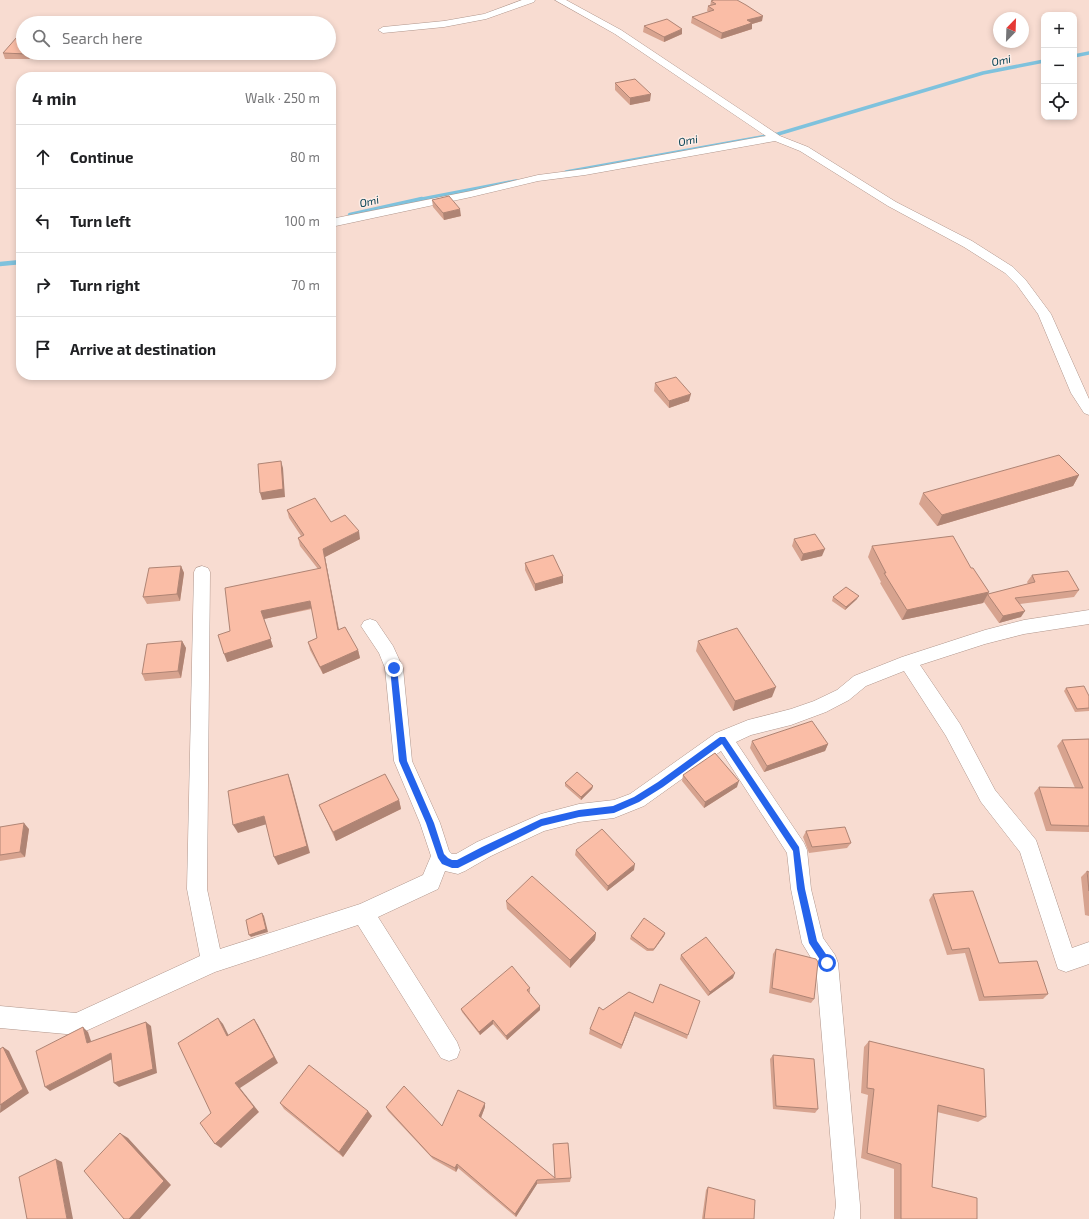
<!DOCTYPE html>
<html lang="en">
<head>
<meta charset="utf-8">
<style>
	:root { --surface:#fff; --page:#f2f2f2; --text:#202124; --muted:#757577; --line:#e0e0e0 }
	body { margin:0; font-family:"Exo 2",sans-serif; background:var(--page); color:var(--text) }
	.controls { position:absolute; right:12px; top:12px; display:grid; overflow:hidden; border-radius:8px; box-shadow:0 2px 6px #0003 }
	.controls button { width:36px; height:36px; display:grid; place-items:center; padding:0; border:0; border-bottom:1px solid var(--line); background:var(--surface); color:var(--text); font:20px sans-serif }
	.compass { position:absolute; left:993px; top:12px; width:36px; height:36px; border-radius:50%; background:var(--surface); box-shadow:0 2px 6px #0003; rotate:23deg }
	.stop { position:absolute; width:12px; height:12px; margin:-9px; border:3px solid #2563eb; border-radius:50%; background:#fff }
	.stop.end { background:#2563eb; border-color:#fff; box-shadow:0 1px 4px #0008 }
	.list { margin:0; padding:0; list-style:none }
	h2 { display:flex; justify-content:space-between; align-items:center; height:52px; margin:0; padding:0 16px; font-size:17px }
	h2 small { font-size:13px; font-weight:400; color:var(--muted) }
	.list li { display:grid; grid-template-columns:26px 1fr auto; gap:12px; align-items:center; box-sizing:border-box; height:64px; padding:0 16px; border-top:1px solid var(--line) }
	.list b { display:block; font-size:15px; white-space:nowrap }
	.list em { font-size:13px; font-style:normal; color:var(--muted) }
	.icon { flex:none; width:22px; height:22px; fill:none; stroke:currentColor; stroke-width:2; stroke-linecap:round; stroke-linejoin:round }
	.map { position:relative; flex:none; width:1089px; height:1219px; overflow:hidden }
	.search { position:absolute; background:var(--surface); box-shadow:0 2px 6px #0003; left:16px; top:16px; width:320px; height:44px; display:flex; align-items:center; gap:10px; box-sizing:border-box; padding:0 14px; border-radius:22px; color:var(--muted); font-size:15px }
	.panel { position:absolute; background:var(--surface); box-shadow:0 2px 6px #0003; left:16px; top:72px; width:320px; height:308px; border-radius:16px }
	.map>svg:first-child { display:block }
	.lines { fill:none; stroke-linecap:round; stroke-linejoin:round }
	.stream-far1 { stroke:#7fc2dd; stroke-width:3.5 }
	.stream { stroke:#7fc2dd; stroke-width:4.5 }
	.street-casing { stroke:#b0968c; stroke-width:1 }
	.street { fill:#fff; fill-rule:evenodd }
	.wall { fill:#d7a38f }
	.shaded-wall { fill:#af8474 }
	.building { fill:#fabda6; stroke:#af8474 }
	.route { fill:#2563eb }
	.labels { text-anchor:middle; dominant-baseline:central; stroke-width:3; stroke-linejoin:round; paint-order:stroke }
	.far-water-label { font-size:11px; font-style:italic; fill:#003e51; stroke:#fdece5 }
</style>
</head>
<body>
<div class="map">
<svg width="1089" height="1219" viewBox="0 0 1089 1219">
	<rect width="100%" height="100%" fill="#f8dcd1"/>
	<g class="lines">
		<path class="stream-far1" d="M1074 56 1089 53
			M566 172 778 134 983 73 1044 61
			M417 200 516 181"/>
		<path class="stream" d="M350 215 422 199
			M0 264 21 262"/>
		<g class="street-casing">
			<path id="street" d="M522 0H535L534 2 486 19 444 27 383 33 378 30 383 27 444 21 484 14Z
				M555 0H566L621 30 780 136 808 147 896 202 972 241 1013 267 1025 279 1051 314 1089 399V415L1084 413 1071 393 1038 314 1017 285 1005 273 964 247 888 206 800 151 775 141 585 175 538 181 471 197 331 227V219L471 191 538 175 585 169 766 136 615 34Z
				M202 566 208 568 210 572 207 889 220 949 360 904 423 875 431 856 420 823 394 761 385 668 379 653 361 626 364 621 370 619 376 621 393 646 403 668 412 761 440 823 449 851 452 854H456L477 842 541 814 579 804 614 800 630 794 716 733 748 720 791 709 814 701 837 690 854 676 902 657 985 630 1024 620 1089 610V624L1024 634 985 644 920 665 960 724 995 790 1036 840 1072 948 1089 942V964L1066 972 1058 969 1020 852 981 802 946 736 904 671 866 686 849 700 826 712 791 725 751 735 736 742 804 843 807 850 811 889 823 938 835 955 838 963 860 1205V1219H834L836 1205 816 966 802 943 791 889 787 853 721 751 644 806 614 818 579 822 544 831 491 856 465 871 458 874 445 871 438 889 378 917 457 1042 460 1050 457 1058 449 1061 441 1058 358 925 215 972 77 1035 0 1028V1006L76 1013 200 956 187 889 194 572 196 568Z"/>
		</g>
		<use href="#street" class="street"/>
	</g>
	<path class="wall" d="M711 1 762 21 752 24V29L721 39 691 23 692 17 709 12 707 11 708 6H710Z
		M644 26 682 34 664 42 643 32Z
		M3 53H34L29 59H5Z
		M615 83 650 101 630 105 615 90Z
		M432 200 461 216 444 220 433 207Z
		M655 383 689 401 669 408 654 391Z
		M1079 475 1073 486 937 526 919 504 923 493Z
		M287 510 331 522 360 539 325 557 339 629 358 650 360 658 323 674 310 650 308 642 317 638 312 609 264 619 273 647 227 662 230 631 318 569 300 546 298 538 301 536 289 518Z
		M794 539 822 556 801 561 792 546Z
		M872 546 971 568 988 594 1028 584 1027 582 1032 575 1079 590 1074 597 1020 604 1021 617 999 623 984 602 983 603 902 620 880 583 881 582 868 557Z
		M525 563 563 576V583L535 591 525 570Z
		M181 566 184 573 180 601 147 604 143 597Z
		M833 597 857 599 845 610 832 601Z
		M182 641 186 648 181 678 145 681 142 674Z
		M698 641 772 697 733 711 696 651Z
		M1066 688 1089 696V711L1075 712 1064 691Z
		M1089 739V832L1046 831 1034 793 1039 787 1075 788 1057 746 1062 740Z
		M752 741 828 744 825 751 764 772 750 748Z
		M683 775 737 787 704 808 682 781Z
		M565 783 593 786 592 789 581 800 565 786Z
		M399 800 401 809 336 841 323 813 319 805Z
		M0 827 29 829 25 857 0 861Z
		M806 831 851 843 847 848 809 853 803 837Z
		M576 850 634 870 607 891 575 855Z
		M1087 871 1089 872V916L1085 915 1081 877Z
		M933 894 999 963 1048 994 1043 999 979 1001 965 953 947 955 929 900Z
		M506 901 596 933 595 940 570 968 507 909Z
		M665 933 664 936 653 951H647L630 939 631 936Z
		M776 949 814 999 811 1003 769 993 773 954Z
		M681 955 733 978 708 996 680 959Z
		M530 988V992L529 993 540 1010 507 1040 493 1024 480 1035 462 1012 461 1009Z
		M629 992 688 1035 687 1039 634 1016 621 1049 589 1034 590 1029 603 1010Z
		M869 1041 986 1117 978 1122 937 1112 932 1187 977 1219H894V1169L861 1158 868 1095 861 1093 864 1047Z
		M773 1055 818 1109 815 1113 773 1109 770 1059Z
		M280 1103 372 1116 343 1157 284 1109Z
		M386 1107 442 1126 485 1107 481 1118 555 1178 553 1144 571 1178 570 1182 537 1184 516 1217 458 1168 456 1172 433 1159 388 1111Z
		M708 1187 754 1219H702L706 1190Z"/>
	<path class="shaded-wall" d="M763 16 762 21 752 24V29L721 39 722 33 747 20Z
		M682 29V34L664 42V37Z
		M28 53H34L29 59 27 54Z
		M651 94 650 101 630 105V98Z
		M460 209 461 216 444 220 443 213Z
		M691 394 689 401 669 408V401Z
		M281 461 283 468 285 497 262 500 260 493Z
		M1079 475 1073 486 937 526 942 515Z
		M359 531 360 539 325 557 340 637 338 630 323 549Z
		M825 549 822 556 801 561 803 554Z
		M181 566 184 573 180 601 177 594Z
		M563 576V583L535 591V584Z
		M989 592 983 603 902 620 907 610Z
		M859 596 857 599 845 610 846 607Z
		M310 601 312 608 264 619 273 647 227 662 224 654 261 611Z
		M1025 611 1021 617 999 623 1003 616Z
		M182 641 186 648 181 678 178 671Z
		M358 650 360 658 323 674 320 667Z
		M776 687 772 697 733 711 735 701Z
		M828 744 825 751 764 772 767 766Z
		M288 774 291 782 310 853 278 865 274 857Z
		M739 781 737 787 704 808 705 802Z
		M593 786 592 789 581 800V797Z
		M399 800 401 809 336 841 333 832Z
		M264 816 267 824 238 833 233 825Z
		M24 823 29 829 25 857 20 852Z
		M635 864 634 870 607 891 608 886Z
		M262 913 264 916 268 932 251 937 249 935Z
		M596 933 595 940 570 968V960Z
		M665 933 664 936 653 951 654 949Z
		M735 973 733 978 708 996 710 992Z
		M540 1006V1010L507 1040 506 1036Z
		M635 1012 634 1016 621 1049 622 1045Z
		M218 1018 223 1024 232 1042 227 1036Z
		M254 1019 258 1025 278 1063 240 1088 259 1112 221 1148 215 1144 235 1083Z
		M493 1020V1024L480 1035 479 1032Z
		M146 1022 151 1026 157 1073 119 1087 114 1083Z
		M83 1027 88 1032 93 1047 87 1043Z
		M3 1047 9 1051 29 1093 0 1113Z
		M111 1053 116 1057 50 1091 45 1087Z
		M485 1103V1107L480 1120 479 1116Z
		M368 1111 372 1116 343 1157 339 1152Z
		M120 1133 128 1138 171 1185 140 1219H129Z
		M56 1159 62 1162 73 1219H67Z
		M457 1164 458 1168 456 1172 455 1168Z
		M537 1180V1184L516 1217 515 1214Z"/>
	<path class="building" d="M714 0H737L746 5 763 16 747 20 752 23 722 33 692 17 714 10 708 6 716 4 711 1Z
		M667 19 682 29 664 37 644 26Z
		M17 37H23V53H28L27 54 3 53Z
		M635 79 651 94 630 98 615 83Z
		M449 196 460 209 443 213 432 200Z
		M676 377 691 394 669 401 655 383Z
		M1059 455 1079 475 942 515 923 493Z
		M281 461 283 489 260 493 258 464Z
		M315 498 331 522 345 515 359 531 323 549 338 630 345 627 358 650 320 667 308 642 317 638 310 601 261 611 271 639 224 654 218 635 230 631 225 588 321 568 298 538 304 535 287 510Z
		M815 534 825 549 803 554 794 539Z
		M953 536 971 568H973L989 592 907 610 884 573H886L872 546Z
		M553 555 563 576 535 584 525 563Z
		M181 566 177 594 143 597 149 568Z
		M1068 571 1079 590 1015 598 1025 611 1003 616 988 595V594L1035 582 1032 575Z
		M846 587 859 596 846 607 833 597Z
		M737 628 776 687 735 701 698 641Z
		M182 641 178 671 142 674 147 644Z
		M1084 686 1089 696V708L1077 709 1066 688Z
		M812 721 828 744 767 766 752 741Z
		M1089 739V826L1051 825 1039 787 1083 788 1062 740Z
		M715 753 739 781 705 802 683 775Z
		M577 772 593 786 581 797 565 783Z
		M288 774 307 846 274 857 264 816 233 825 228 791Z
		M385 774 399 800 333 832 319 805Z
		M24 823 20 852 0 855V827Z
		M845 827 851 843 812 847 806 831Z
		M602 829 635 864 608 886 576 850Z
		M1087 871 1089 872V891Z
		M532 876 596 933 570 960 506 901Z
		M973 891 999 963 1037 961 1048 994 984 997 969 948 952 950 933 894Z
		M262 913 266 929 249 935 246 920Z
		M644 918 665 933 654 949H648L631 936Z
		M706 937 735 973 710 992 681 955Z
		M776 949 816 959 818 962 814 999 772 988Z
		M512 966 530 988 527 990 540 1006 506 1036 493 1020 479 1032 461 1009Z
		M660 984 700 1001 688 1035 635 1012 622 1045 590 1029 599 1007 603 1010 629 992 653 1003Z
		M218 1018 227 1036 254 1019 274 1057 235 1083 254 1107 215 1144 200 1123 211 1113 178 1043Z
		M146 1022 153 1069 114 1083 111 1053 45 1087 36 1051 83 1027 87 1043Z
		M869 1041 984 1069 986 1117 938 1105 932 1187 977 1198V1219H901V1164L867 1153 874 1089 867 1088Z
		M3 1047 23 1089 0 1105V1049Z
		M773 1055 814 1059 818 1109 776 1106Z
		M309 1065 368 1111 339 1152 280 1103Z
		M404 1086 442 1126 458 1090 485 1103 479 1116 555 1178 553 1144 568 1143 571 1178 537 1180 515 1214 457 1164 455 1168 431 1156 386 1107Z
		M120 1133 164 1181 129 1219H124L84 1171Z
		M56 1159 67 1219H27L19 1177Z
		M708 1187 755 1200 754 1219H704Z"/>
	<path class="route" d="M394 665 397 668 407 761 434 823 444 854 448 858 452 860H457L482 847 541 819 579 810 613 806 634 797 658 782 720 737H725L799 847 805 889 817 941 830 960 831 963 830 966 827 968 824 966 809 943 797 889 793 851 722 744 663 787 639 802 614 813 579 817 542 826 458 868H452L442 864 438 858 426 823 399 761 390 668Z"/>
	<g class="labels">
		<g class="far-water-label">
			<text transform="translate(1001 60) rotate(-11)">Omi</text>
			<text transform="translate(688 140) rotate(-10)">Omi</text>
			<text transform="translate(369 201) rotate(-13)">Omi</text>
		</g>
	</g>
</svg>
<div class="controls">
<button>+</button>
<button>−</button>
<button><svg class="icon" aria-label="locate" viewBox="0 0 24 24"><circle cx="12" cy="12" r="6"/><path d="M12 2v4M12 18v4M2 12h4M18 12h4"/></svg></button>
</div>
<svg class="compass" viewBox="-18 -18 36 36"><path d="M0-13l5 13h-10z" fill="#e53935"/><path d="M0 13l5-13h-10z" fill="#757577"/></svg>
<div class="stop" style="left:827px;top:963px"></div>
<div class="stop end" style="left:394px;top:668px"></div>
<div class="search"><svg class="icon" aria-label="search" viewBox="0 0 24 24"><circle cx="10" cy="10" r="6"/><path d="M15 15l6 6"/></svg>Search here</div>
<section class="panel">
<h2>4 min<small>Walk · 250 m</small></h2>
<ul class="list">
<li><svg class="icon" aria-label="ahead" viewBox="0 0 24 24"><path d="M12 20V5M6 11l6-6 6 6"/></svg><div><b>Continue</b></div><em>80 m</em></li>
<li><svg class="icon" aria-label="left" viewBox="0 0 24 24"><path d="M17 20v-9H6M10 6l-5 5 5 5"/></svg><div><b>Turn left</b></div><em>100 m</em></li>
<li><svg class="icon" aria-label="right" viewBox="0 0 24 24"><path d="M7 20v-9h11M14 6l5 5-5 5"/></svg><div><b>Turn right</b></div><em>70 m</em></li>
<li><svg class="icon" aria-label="arrive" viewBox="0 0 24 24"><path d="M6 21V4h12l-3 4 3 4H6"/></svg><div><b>Arrive at destination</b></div></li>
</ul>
</section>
</div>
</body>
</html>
